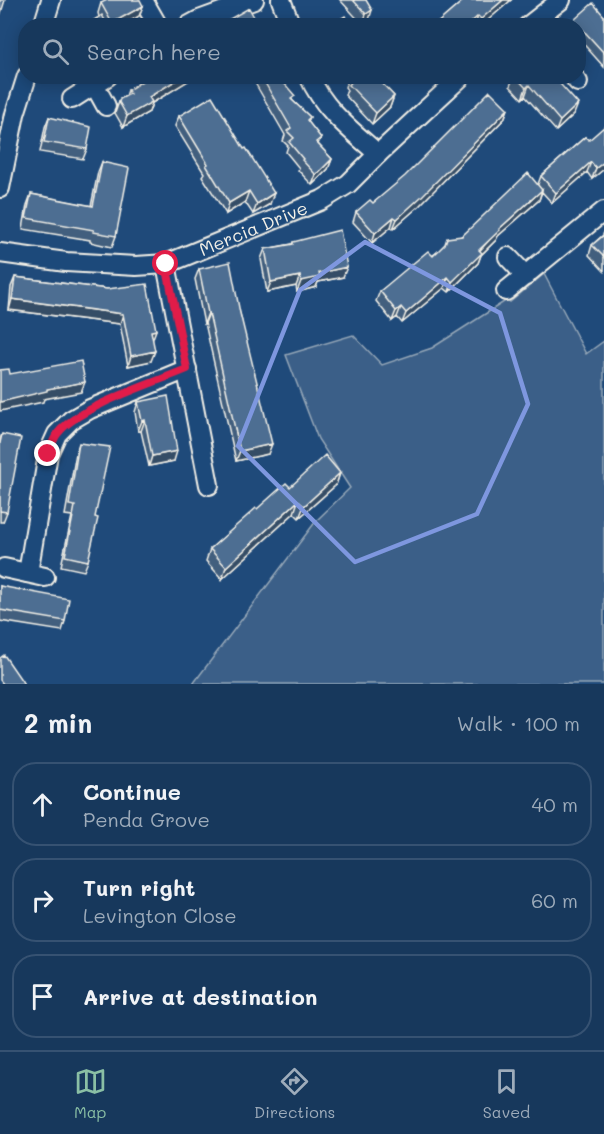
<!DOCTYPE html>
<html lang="en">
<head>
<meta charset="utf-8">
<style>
	:root { --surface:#17385c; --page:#203f62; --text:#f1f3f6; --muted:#9eacbb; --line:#365272; --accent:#8abfa5 }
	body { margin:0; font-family:Mali,sans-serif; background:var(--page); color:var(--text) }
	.stop { position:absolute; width:18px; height:18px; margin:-14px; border:4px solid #e11d48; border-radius:50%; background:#fff }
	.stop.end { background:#e11d48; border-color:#fff; box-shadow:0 2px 6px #0008 }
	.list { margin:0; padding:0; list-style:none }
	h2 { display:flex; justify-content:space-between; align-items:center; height:78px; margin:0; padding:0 24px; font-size:26px }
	h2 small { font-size:20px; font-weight:400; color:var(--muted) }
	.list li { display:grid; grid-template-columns:39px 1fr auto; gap:18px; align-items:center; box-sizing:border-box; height:84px; margin:0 12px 12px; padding:0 12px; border:2px solid var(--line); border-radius:24px }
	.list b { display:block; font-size:22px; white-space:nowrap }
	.list p { margin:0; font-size:20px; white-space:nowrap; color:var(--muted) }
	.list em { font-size:20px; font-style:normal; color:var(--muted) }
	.icon { flex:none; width:33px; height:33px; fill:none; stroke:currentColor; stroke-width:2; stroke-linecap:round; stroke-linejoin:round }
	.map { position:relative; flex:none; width:604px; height:684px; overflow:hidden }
	.search { position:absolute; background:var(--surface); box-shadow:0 3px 15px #0003; left:18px; right:18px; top:18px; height:66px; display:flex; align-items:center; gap:15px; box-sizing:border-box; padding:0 21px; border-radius:24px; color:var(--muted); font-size:22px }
	.sheet { height:366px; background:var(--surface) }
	nav { display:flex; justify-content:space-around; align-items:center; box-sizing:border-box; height:84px; border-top:2px solid var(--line); background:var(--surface); font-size:16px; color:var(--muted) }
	nav a { display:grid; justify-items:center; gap:3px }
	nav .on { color:var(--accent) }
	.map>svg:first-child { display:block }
	.green { fill:#3a5f88; stroke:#97a8b8; stroke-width:1.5 }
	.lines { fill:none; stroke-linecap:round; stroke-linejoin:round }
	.minor-casing { stroke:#f4f1e8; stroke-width:22 }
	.minor { stroke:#1f4a7a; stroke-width:18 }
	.wall { fill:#425f7e; stroke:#f4f1e8; stroke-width:1.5 }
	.shaded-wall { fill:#364d66; stroke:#f4f1e8; stroke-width:1.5 }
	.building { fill:#4d6e92; stroke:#f4f1e8; stroke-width:1.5 }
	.route { stroke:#e11d48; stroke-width:8 }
	.marked { fill:none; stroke:#7e97df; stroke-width:4.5; stroke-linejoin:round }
	.labels { text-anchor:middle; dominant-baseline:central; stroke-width:6; stroke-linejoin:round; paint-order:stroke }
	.street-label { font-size:18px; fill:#f4f1e8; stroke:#1f4a7a }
</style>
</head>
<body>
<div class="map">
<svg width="604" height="684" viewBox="0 0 604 684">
	<rect width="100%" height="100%" fill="#1f4a7a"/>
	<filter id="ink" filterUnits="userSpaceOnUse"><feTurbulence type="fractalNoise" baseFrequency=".0167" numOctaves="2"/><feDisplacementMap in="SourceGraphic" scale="12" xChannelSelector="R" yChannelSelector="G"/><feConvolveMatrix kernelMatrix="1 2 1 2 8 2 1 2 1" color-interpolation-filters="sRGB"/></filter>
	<g filter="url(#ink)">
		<path class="green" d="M544 274 586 354 604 341V684H193L316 521 350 488 318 439 286 355 353 335 382 365 432 348 507 300 510 302Z"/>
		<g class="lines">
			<g class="minor-casing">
				<g id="minor">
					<path d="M143 0 158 26"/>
					<path d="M281 0 291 26"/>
					<path d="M43 26 51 0"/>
					<path d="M188 26 199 20 254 0"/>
					<path d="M528 26 561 0"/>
					<path d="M309 76C324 110 351 130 378 154"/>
					<path d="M573 76 578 82"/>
					<path d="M95 86 106 106"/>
					<path d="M72 99 108 76"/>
					<path d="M0 188 15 114 27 76"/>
					<path id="s1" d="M0 253 66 262 136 266 166 264 322 200 348 184 378 154 462 76"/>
					<path d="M508 257 526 276"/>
					<path d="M166 264 209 485"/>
					<path d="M506 291 604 211"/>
					<path d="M4 568 45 577"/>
					<path d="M28 573 48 454 57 434 71 420 90 409 187 369"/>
				</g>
			</g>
			<use href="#minor" class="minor"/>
		</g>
		<path class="wall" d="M340 0H366L369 20 363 25Z
			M464 0H511L481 26H434Z
			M101 3 143 6 139 16 122 26H85L99 17 98 13Z
			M604 16V67L579 39V26H572L574 20Z
			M228 20 259 26H226Z
			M140 76H196L152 103 149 112 123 127 115 113 120 99 126 96 128 90 138 84Z
			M251 76H282L281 79 293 101 310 117 308 122 321 138 318 144 332 159 328 169 312 185 298 170 299 168 286 152 288 146 283 141 285 135Z
			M345 76H375L394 96 390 107 372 124 345 95 347 90 345 87 347 80Z
			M514 76H553L574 114 556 131 525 96 522 99 510 86Z
			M508 109 504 119 419 206 393 229 391 227 372 243 353 222 356 212 373 203Z
			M179 116 270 204 253 214 245 202 226 214 202 176 204 173 175 126Z
			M49 117 87 149 83 159 40 152 45 127Z
			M585 137 604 169 592 179 587 172 552 203 542 192 539 200 498 236 496 240 481 255 478 263 449 292 444 288 402 323 397 317 392 321 376 301 380 291 538 184 541 176Z
			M102 162 116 236 112 247 90 242V240L23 229 27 205 31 194 91 206 98 172Z
			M604 232V271L589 255 592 245 603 235Z
			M293 242 343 277 318 282 316 287 297 292 296 286 267 292 261 259 265 249 292 244Z
			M199 269 240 313 268 454 236 461 205 323 204 324 195 279Z
			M15 277 107 289 152 339 151 361 128 366 120 324 9 310 11 287Z
			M138 402 174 461 149 466 141 431H138L135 412Z
			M2 434 7 512 3 522H0V439Z
			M79 443 95 517 88 561 84 571 61 566 72 516 65 515 76 453Z
			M340 473 336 485 299 518 294 513 222 579 206 561 210 549 257 509 290 487Z
			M0 586 65 621 62 631 0 621Z"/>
		<path class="shaded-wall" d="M503 0H511L481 26H478L481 19Z
			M143 6 139 16 122 26H111L112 23Z
			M372 10 369 20 363 25 366 14Z
			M478 16 475 26H467Z
			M183 76H196L152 103 149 112 123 127 127 116 149 97Z
			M529 85 525 96 522 99 526 88Z
			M394 96 390 107 372 124 376 113Z
			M578 104 574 114 556 131 560 121Z
			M508 109 504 119 419 206 393 229 397 219Z
			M332 159 328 169 312 185 316 175Z
			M591 162 587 172 552 203 556 193Z
			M604 162V169L592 179 596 168Z
			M542 190 539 200 498 236 496 240 481 255 478 263 449 292 452 282 499 229Z
			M249 191 245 202 226 214 229 203Z
			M274 193 270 204 253 214 257 204Z
			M394 217 391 227 372 243 375 233Z
			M347 267 343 277 318 282 316 287 297 292 301 281 319 273Z
			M300 276 296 286 267 292 271 282Z
			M448 277 444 288 402 323 406 313Z
			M12 299 123 314 120 324 9 310Z
			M401 307 397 317 392 321 396 311Z
			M208 313H209L205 323 204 324Z
			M156 330 152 341 151 331Z
			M155 351 151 361 128 366 131 356Z
			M85 382 81 392 44 399 43 402 0 411V402L47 389Z
			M145 420 141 431H138L142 421Z
			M272 444 268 454 236 461 240 451Z
			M177 451 174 461 149 466 152 456Z
			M340 473 336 485 299 518 304 506Z
			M298 501 294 513 222 579 226 567Z"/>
		<path class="building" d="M0 0H5L0 16Z
			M107 0H140L143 6 112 23 101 3Z
			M353 0H366L372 10 366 14Z
			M464 0H503L481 19 478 16 467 26H434Z
			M593 3 604 16V53L574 20Z
			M249 8 259 26H231L228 20Z
			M102 15 108 26H85Z
			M345 16 351 26H329Z
			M142 76H183L149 97 152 102 127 116 119 102 120 99 130 94 128 90 144 80Z
			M261 76H278L295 96 291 99 310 117 307 120 321 138 316 142 332 159 316 175 302 160 303 159 289 142 294 138 287 131 291 128Z
			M375 76 394 96 376 113 349 85 352 81 348 77Z
			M515 76H553L578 104 560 121 529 85 526 88Z
			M490 91 508 109 422 196 397 219 394 217 375 233 356 212 370 200 373 203 405 176Z
			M212 96 244 149 246 148 274 193 257 204 249 191 229 203 206 165 208 164 179 116Z
			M49 117 91 127 87 149 44 142Z
			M604 127V162L596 168 591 162 556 193 541 176 585 137 589 140Z
			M102 162 129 168 116 236 93 232 94 230 26 218 31 194 93 206Z
			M528 173 542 190 499 229 500 230 479 250 482 253 452 282 448 277 406 313 401 307 396 311 380 291 428 251 433 256 445 244 447 238 462 236Z
			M340 230 347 267 319 273 320 277 301 281 300 276 271 282 265 249 293 244V242Z
			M604 235V257L592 245Z
			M230 262 240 313 272 444 240 451 209 313H208L199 269Z
			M15 277 107 289 147 284 156 330 151 331 155 351 131 356 123 314 12 299Z
			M81 361 85 382 47 389V391L0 402V370L9 369 10 374Z
			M168 396 177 451 152 456 145 420 142 421 138 402Z
			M2 434 21 438 7 512 0 511V443Z
			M79 443 110 447 95 517 98 518 88 561 65 556 75 506 69 505Z
			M325 455 340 473 304 506 298 501 226 567 210 549 256 508 257 509 286 483 290 487Z
			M0 586 69 599 65 621 0 610Z
			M4 655 24 684H3L0 680V658Z"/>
	</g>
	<g class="lines" filter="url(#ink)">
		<path class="route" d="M48 454C51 448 53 439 58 433 78 407 154 383 187 369L166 264"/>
	</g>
	<path class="marked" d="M365 242 500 313 528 404 477 514 355 562 238 446 300 290Z"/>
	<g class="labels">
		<g class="street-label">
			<text stroke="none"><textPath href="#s1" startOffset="261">Mercia Drive</textPath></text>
		</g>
	</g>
</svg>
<div class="stop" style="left:166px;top:264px"></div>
<div class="stop end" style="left:48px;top:454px"></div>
<div class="search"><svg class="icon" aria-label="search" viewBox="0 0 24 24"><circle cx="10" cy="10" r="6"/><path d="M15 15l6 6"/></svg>Search here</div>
</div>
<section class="sheet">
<h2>2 min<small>Walk · 100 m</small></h2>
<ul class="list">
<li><svg class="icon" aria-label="ahead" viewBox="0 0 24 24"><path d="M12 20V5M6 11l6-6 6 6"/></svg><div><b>Continue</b><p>Penda Grove</p></div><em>40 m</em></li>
<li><svg class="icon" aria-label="right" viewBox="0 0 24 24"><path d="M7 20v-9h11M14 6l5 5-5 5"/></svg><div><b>Turn right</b><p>Levington Close</p></div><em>60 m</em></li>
<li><svg class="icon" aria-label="arrive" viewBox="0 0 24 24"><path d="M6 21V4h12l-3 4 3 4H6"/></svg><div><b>Arrive at destination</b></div></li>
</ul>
</section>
<nav>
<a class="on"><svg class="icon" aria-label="map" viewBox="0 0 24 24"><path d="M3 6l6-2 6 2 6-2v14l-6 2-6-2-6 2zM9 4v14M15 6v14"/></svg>Map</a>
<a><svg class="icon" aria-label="directions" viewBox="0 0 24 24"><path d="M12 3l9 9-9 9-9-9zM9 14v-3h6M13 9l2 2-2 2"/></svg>Directions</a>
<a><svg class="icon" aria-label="saved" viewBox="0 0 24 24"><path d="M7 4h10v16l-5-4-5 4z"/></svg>Saved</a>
</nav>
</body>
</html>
